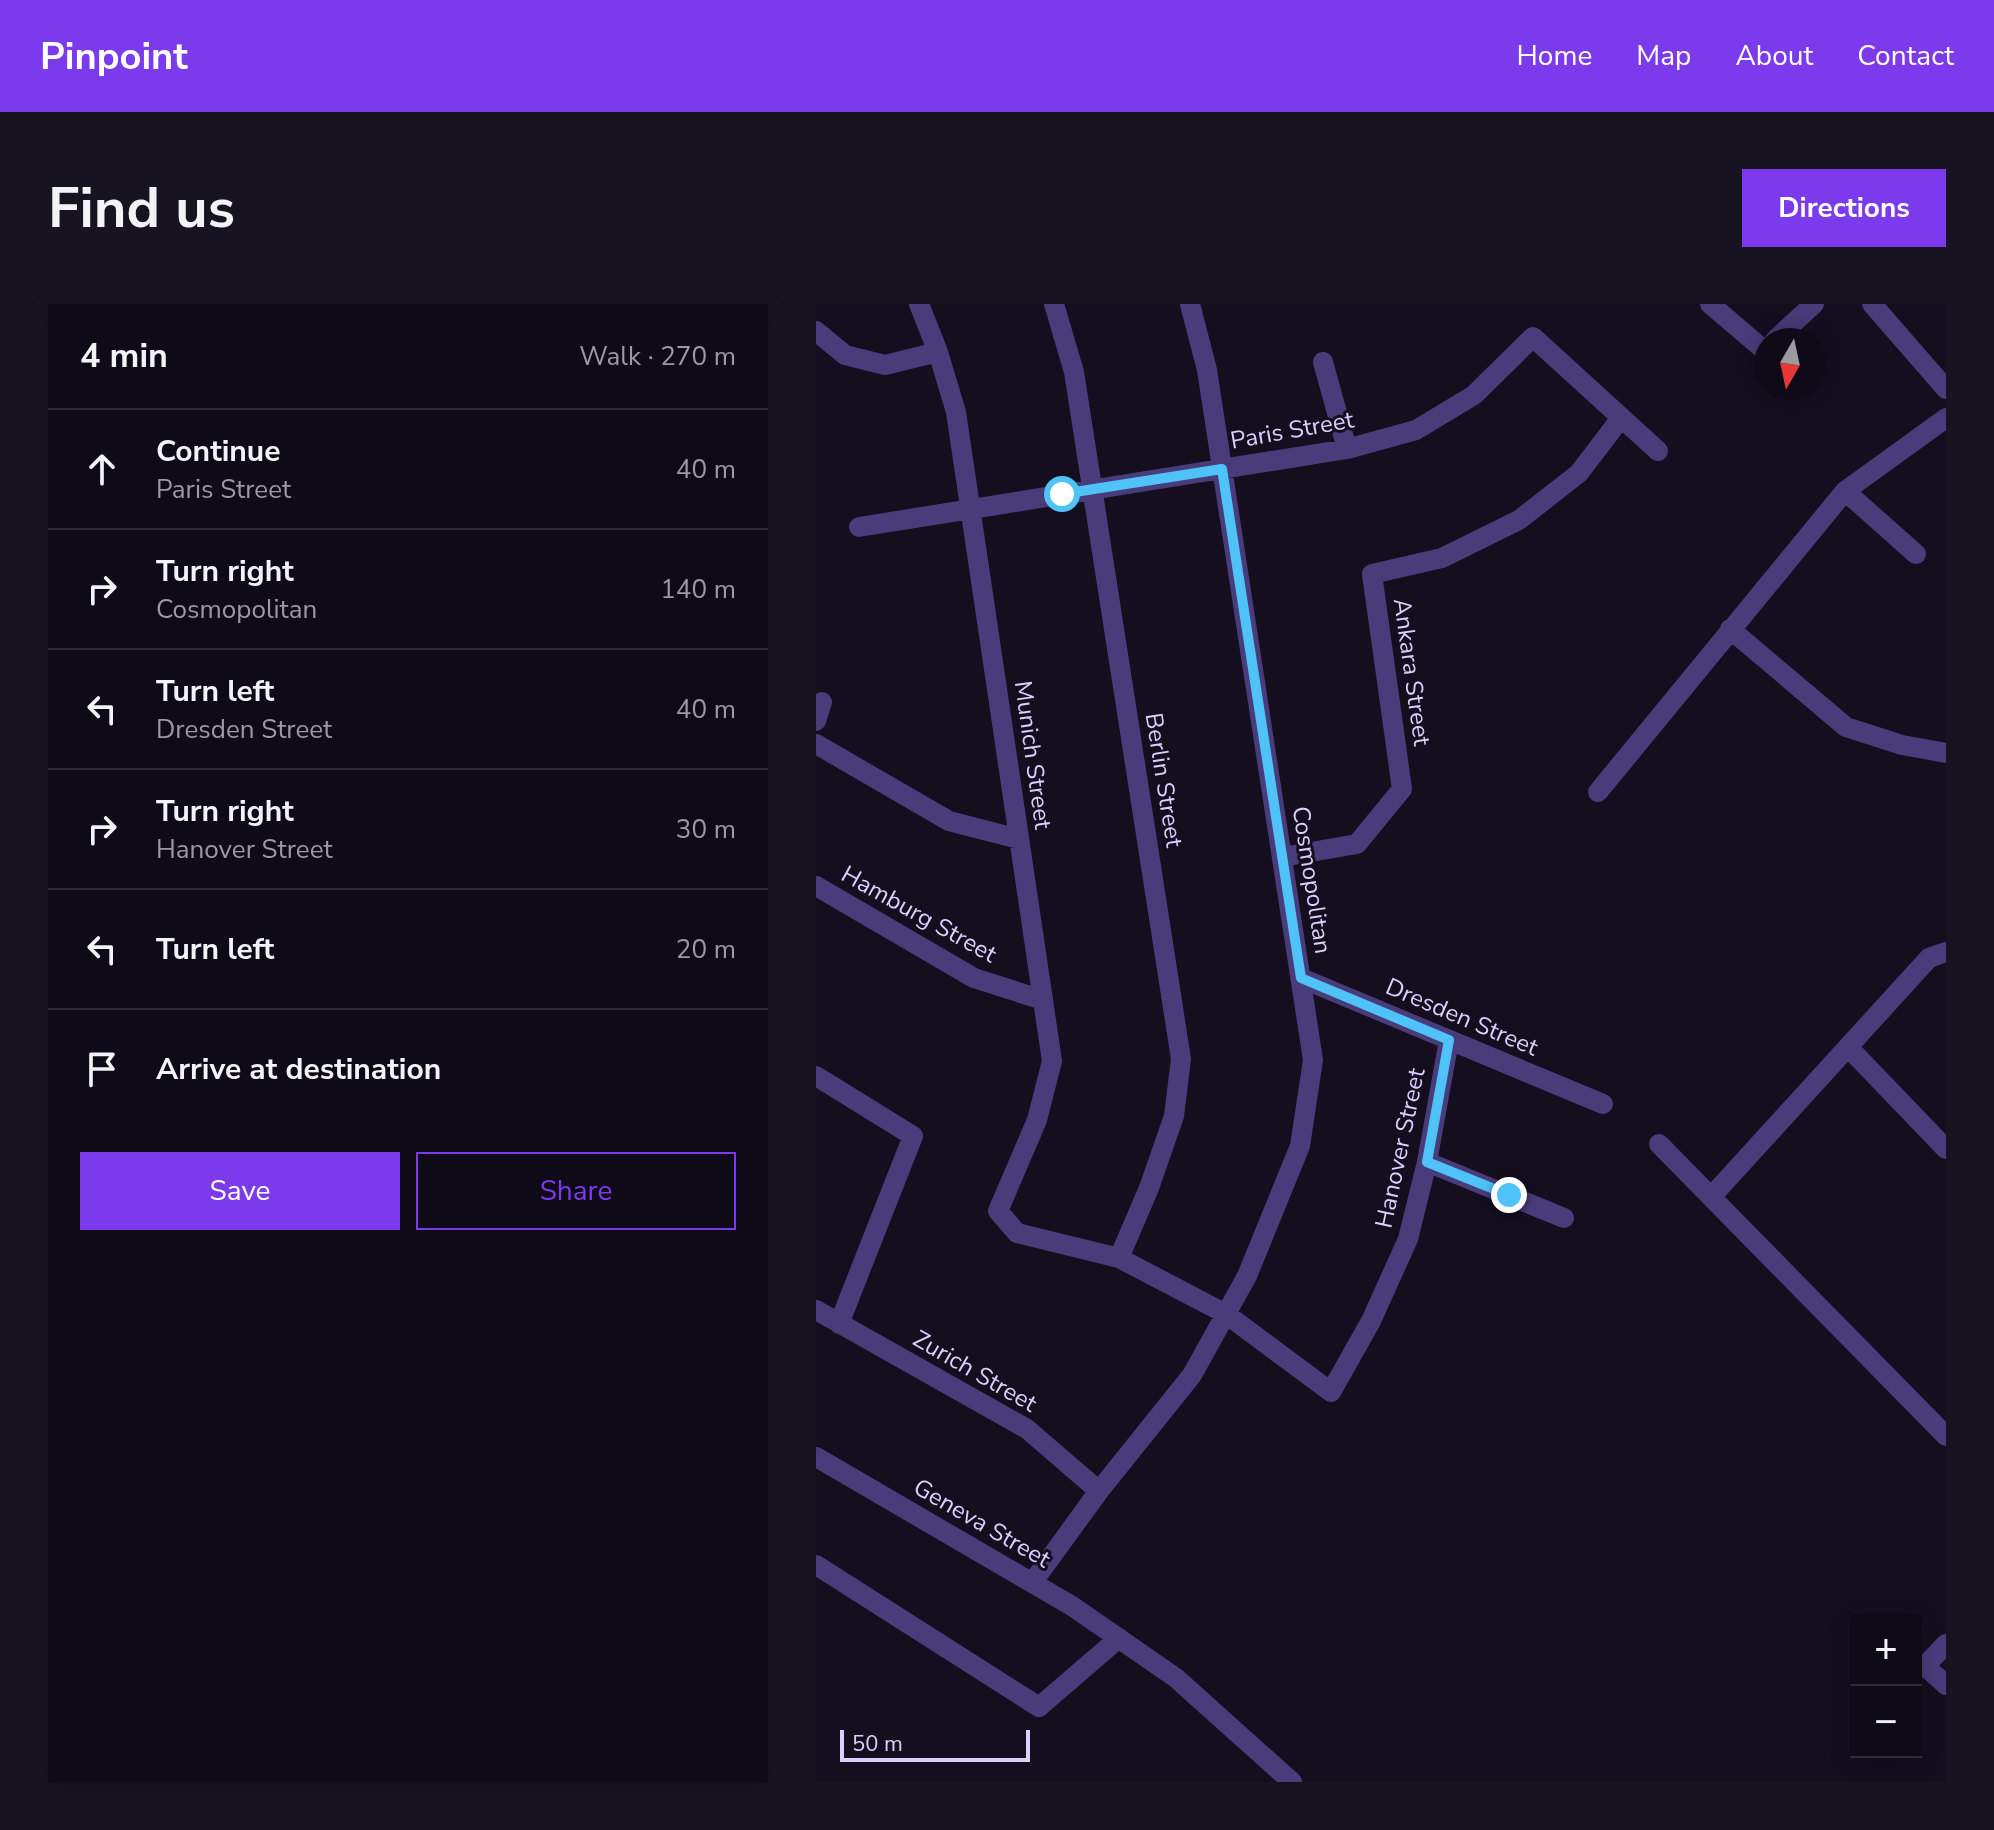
<!DOCTYPE html>
<html lang="en">
<head>
<meta charset="utf-8">
<style>
	:root { --surface:#0f0a17; --page:#181320; --text:#f1f3f6; --muted:#9b9aa1; --line:#2f2b36; --accent:#7c3aed }
	body { margin:0; font-family:"Nunito Sans",sans-serif; background:var(--page); color:var(--text) }
	.controls { position:absolute; right:24px; bottom:24px; display:grid; overflow:hidden; border-radius:0px; box-shadow:0 4px 20px #0003 }
	.controls button { width:72px; height:72px; display:grid; place-items:center; padding:0; border:0; border-bottom:2px solid var(--line); background:var(--surface); color:var(--text); font:40px sans-serif }
	.compass { position:absolute; left:938px; top:24px; width:72px; height:72px; border-radius:50%; background:var(--surface); box-shadow:0 4px 20px #0003; rotate:189deg }
	.scale { position:absolute; left:24px; bottom:20px; width:190px; box-sizing:border-box; padding-left:8px; border:4px solid #dbcffc; border-top:0; font-size:22px; line-height:28px; white-space:nowrap; color:#dbcffc; -webkit-text-stroke:6px #140e1f; paint-order:stroke }
	.stop { position:absolute; width:24px; height:24px; margin:-18px; border:6px solid #4fc3f7; border-radius:50%; background:#fff }
	.stop.end { background:#4fc3f7; border-color:#fff; box-shadow:0 2px 8px #0008 }
	.list { margin:0; padding:0; list-style:none }
	h2 { display:flex; justify-content:space-between; align-items:center; height:104px; margin:0; padding:0 32px; font-size:34px }
	h2 small { font-size:26px; font-weight:400; color:var(--muted) }
	.list li { display:grid; grid-template-columns:52px 1fr auto; gap:24px; align-items:center; box-sizing:border-box; height:120px; padding:0 32px; border-top:2px solid var(--line) }
	.list b { display:block; font-size:30px; white-space:nowrap }
	.list p { margin:0; font-size:26px; white-space:nowrap; color:var(--muted) }
	.list em { font-size:26px; font-style:normal; color:var(--muted) }
	.actions { display:flex; gap:16px; padding:24px 32px }
	.actions a { flex:1; padding:18px 0; border:2px solid var(--accent); border-radius:0px; text-align:center; font-size:28px; color:var(--accent) }
	.actions .main { background:var(--accent); color:#fff }
	.icon { flex:none; width:44px; height:44px; fill:none; stroke:currentColor; stroke-width:2; stroke-linecap:round; stroke-linejoin:round }
	.map { position:relative; flex:none; width:1130px; height:1478px; overflow:hidden; border-radius:0px }
	header { display:flex; align-items:center; gap:48px; box-sizing:border-box; height:112px; padding:0 40px; background:var(--accent); color:#fff }
	header strong { font-size:38px }
	nav { display:flex; gap:44px; margin-inline-start:auto; font-size:28px }
	.intro { display:flex; align-items:center; justify-content:space-between; box-sizing:border-box; height:192px; padding:0 48px }
	h1 { margin:0; font-size:56px }
	.button { padding:20px 36px; border-radius:0px; background:var(--accent); color:#fff; font-size:28px; font-weight:700 }
	main { display:flex; gap:48px; padding:0 48px }
	aside { flex:1; background:var(--surface); border-radius:0px; box-shadow:0 4px 20px #0003 }
	.map>svg:first-child { display:block }
	.lines { fill:none; stroke-linecap:round; stroke-linejoin:round }
	.minor { stroke:#493c7b; stroke-width:20 }
	.route { stroke:#4fc3f7; stroke-width:10 }
	.labels { text-anchor:middle; dominant-baseline:central; stroke-width:6; stroke-linejoin:round; paint-order:stroke }
	.street-label { font-size:24px; fill:#dbcffc; stroke:#140e1f }
</style>
</head>
<body>
<header>
<strong>Pinpoint</strong>
<nav><a>Home</a><a>Map</a><a>About</a><a>Contact</a></nav>
</header>
<div class="intro"><h1>Find us</h1><a class="button">Directions</a></div>
<main>
<aside>
<h2>4 min<small>Walk · 270 m</small></h2>
<ul class="list">
<li><svg class="icon" aria-label="ahead" viewBox="0 0 24 24"><path d="M12 20V5M6 11l6-6 6 6"/></svg><div><b>Continue</b><p>Paris Street</p></div><em>40 m</em></li>
<li><svg class="icon" aria-label="right" viewBox="0 0 24 24"><path d="M7 20v-9h11M14 6l5 5-5 5"/></svg><div><b>Turn right</b><p>Cosmopolitan</p></div><em>140 m</em></li>
<li><svg class="icon" aria-label="left" viewBox="0 0 24 24"><path d="M17 20v-9H6M10 6l-5 5 5 5"/></svg><div><b>Turn left</b><p>Dresden Street</p></div><em>40 m</em></li>
<li><svg class="icon" aria-label="right" viewBox="0 0 24 24"><path d="M7 20v-9h11M14 6l5 5-5 5"/></svg><div><b>Turn right</b><p>Hanover Street</p></div><em>30 m</em></li>
<li><svg class="icon" aria-label="left" viewBox="0 0 24 24"><path d="M17 20v-9H6M10 6l-5 5 5 5"/></svg><div><b>Turn left</b></div><em>20 m</em></li>
<li><svg class="icon" aria-label="arrive" viewBox="0 0 24 24"><path d="M6 21V4h12l-3 4 3 4H6"/></svg><div><b>Arrive at destination</b></div></li>
</ul>
<div class="actions"><a class="main">Save</a><a>Share</a></div>
</aside>
<div class="map">
<svg width="1130" height="1478" viewBox="0 0 1130 1478">
	<rect width="100%" height="100%" fill="#140e1f"/>
	<g class="lines">
		<path class="minor" d="M103 0 122 48 140 108 236 757 221 816 182 907 201 929 303 954 410 1010 515 1088 555 1017 592 935 611 858 633 736
			M238 0 258 68 365 755 358 812 333 884 303 954
			M894 0 948 46 950 45
			M1056 0 1130 85
			M0 27 29 51 69 61 122 48
			M959 36 998 0
			M507 58 531 145
			M1029 187 1100 250
			M43 223 531 145 600 126 658 91 717 33 842 147
			M914 325 1030 423 1086 441 1130 449
			M0 417 6 398
			M0 440 133 517 203 535
			M782 488 1029 187 1130 114
			M466 553 541 540 586 485 556 270 626 254 703 216 763 169 805 114
			M0 582 158 674 227 696
			M485 674 787 800
			M1032 743 1130 845
			M0 772 97 832 23 1020
			M843 840 1130 1132
			M611 858 748 914
			M895 893 1113 654 1130 648
			M0 1006 211 1125 283 1187
			M0 1153 256 1302 360 1374 476 1478
			M0 1261 223 1403 303 1334
			M216 1279 283 1187 376 1071 431 972 484 842 497 756 391 66 374 0
			M1130 1340 1109 1362 1130 1381"/>
	</g>
	<g class="lines">
		<path class="route" d="M246 190 406 165 485 674 633 736 611 858 693 891"/>
	</g>
	<g class="labels">
		<g class="street-label">
			<text transform="translate(476 126) rotate(-10)">Paris Street</text>
			<text transform="translate(596 368) rotate(82)">Ankara Street</text>
			<text transform="translate(217 451) rotate(82)">Munich Street</text>
			<text transform="translate(348 476) rotate(81)">Berlin Street</text>
			<text transform="translate(496 576) rotate(81)">Cosmopolitan</text>
			<text transform="translate(103 610) rotate(29)">Hamburg Street</text>
			<text transform="translate(646 713) rotate(23)">Dresden Street</text>
			<text transform="translate(584 844) rotate(-78)">Hanover Street</text>
			<text transform="translate(159 1067) rotate(30)">Zurich Street</text>
			<text transform="translate(166 1219) rotate(30)">Geneva Street</text>
		</g>
	</g>
</svg>
<div class="controls">
<button>+</button>
<button>−</button>
</div>
<svg class="compass" viewBox="-18 -18 36 36"><path d="M0-13l5 13h-10z" fill="#e53935"/><path d="M0 13l5-13h-10z" fill="#9b9aa1"/></svg>
<div class="scale">50 m</div>
<div class="stop" style="left:246px;top:190px"></div>
<div class="stop end" style="left:693px;top:891px"></div>
</div>
</main>
</body>
</html>
